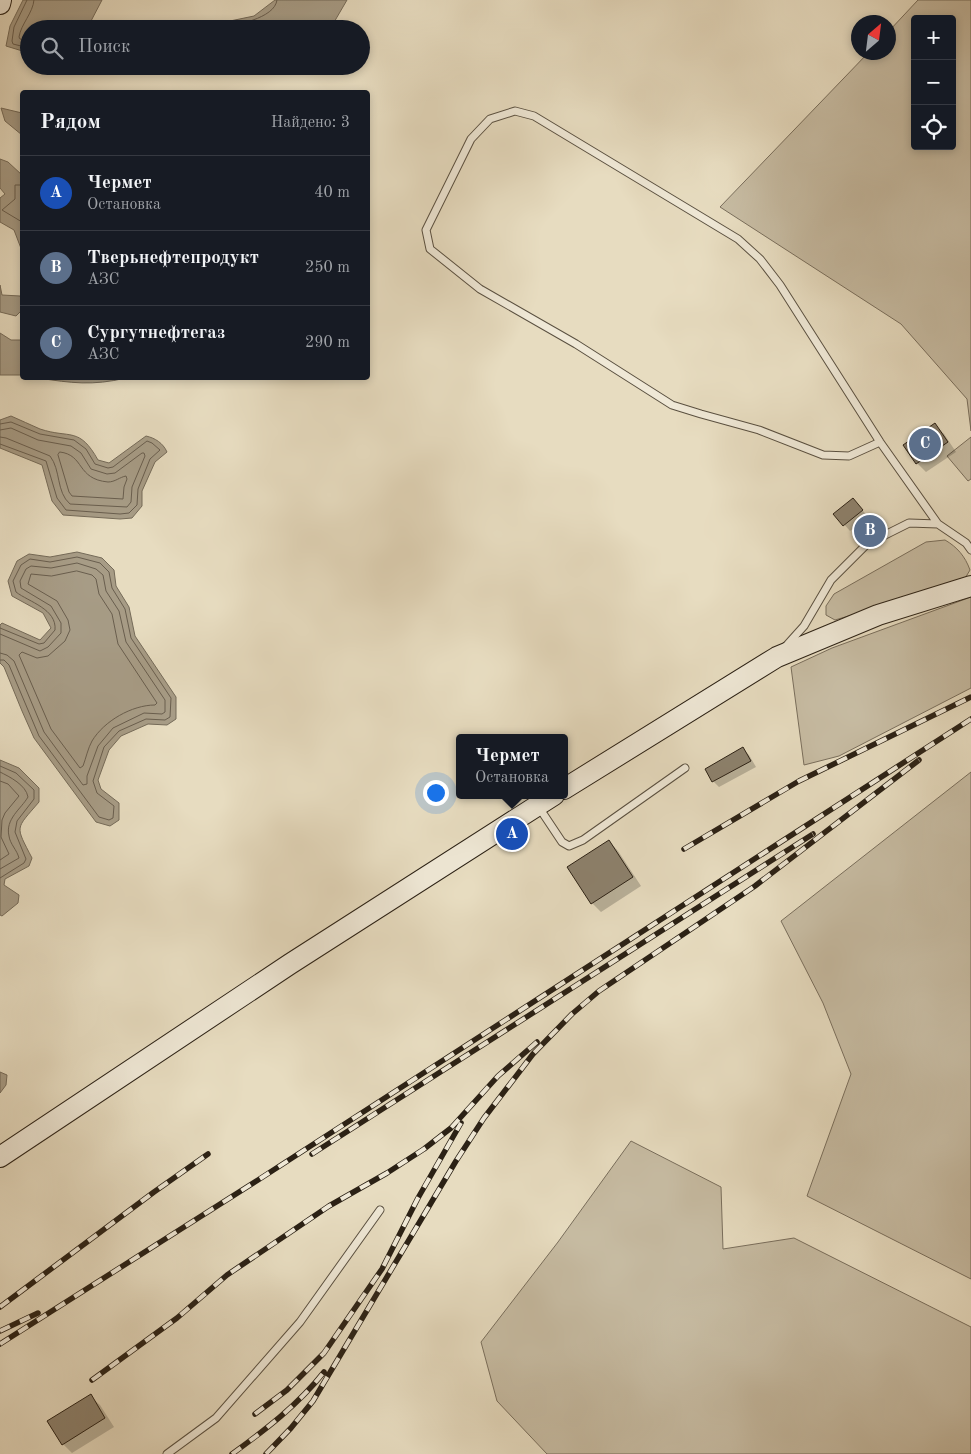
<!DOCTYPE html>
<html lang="ru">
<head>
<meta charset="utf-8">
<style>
	:root { --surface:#171b24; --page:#242831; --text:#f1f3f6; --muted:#9ea1a6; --line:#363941; --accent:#db2777 }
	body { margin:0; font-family:"Old Standard TT",serif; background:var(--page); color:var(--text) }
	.controls { position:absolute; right:15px; top:15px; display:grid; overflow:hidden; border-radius:5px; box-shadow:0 2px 8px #0003 }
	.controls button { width:45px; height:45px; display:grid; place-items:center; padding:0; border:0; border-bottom:1px solid var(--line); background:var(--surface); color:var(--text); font:25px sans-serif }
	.compass { position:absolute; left:851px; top:15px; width:45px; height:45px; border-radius:50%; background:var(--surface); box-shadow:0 2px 8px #0003; rotate:28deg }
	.you { position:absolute; left:435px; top:792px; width:18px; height:18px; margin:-12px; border:4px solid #fff; border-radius:50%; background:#1a73e8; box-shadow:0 0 0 8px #1a73e833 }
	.badge { display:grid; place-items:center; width:32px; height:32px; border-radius:50%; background:var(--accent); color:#fff; font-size:16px; font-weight:700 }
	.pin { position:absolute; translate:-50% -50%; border:2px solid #fff; box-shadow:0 1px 5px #0006 }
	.popup { position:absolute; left:456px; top:734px; width:112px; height:65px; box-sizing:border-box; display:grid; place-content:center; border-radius:5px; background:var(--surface); filter:drop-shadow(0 1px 4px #0005); font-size:16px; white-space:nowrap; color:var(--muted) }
	.popup b { font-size:19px; color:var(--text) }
	.popup::after { content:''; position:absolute; left:50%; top:100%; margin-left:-10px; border:10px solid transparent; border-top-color:var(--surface) }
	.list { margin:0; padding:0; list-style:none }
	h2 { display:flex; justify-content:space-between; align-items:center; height:65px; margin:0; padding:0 20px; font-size:21px }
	h2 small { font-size:16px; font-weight:400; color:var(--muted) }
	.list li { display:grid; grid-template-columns:32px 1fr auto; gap:15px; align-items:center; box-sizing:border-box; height:75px; padding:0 20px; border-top:1px solid var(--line) }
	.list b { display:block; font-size:19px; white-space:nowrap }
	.list p { margin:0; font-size:16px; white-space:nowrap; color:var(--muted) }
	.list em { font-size:16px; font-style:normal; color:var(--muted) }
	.icon { flex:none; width:28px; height:28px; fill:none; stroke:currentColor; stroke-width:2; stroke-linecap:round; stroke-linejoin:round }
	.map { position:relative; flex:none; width:971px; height:1454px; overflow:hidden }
	.search { position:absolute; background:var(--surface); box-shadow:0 2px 8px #0003; left:20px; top:20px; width:350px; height:55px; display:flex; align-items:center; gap:12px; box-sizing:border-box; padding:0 18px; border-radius:28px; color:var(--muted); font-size:19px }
	.panel { position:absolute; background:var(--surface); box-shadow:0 2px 8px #0003; left:20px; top:90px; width:350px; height:290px; border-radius:5px }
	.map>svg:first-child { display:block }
	.green { fill:#c7bca3; stroke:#796e5c; fill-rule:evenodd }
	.water { fill:#a79c86; stroke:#756b59 }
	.shadow { fill:#0003 }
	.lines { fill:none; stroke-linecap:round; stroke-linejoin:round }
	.shore { stroke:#695e4e; stroke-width:1 }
	.building { fill:#8d826e; stroke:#2b2115 }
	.lane-casing { stroke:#5a5040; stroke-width:9 }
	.secondary-casing { stroke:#2b2115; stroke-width:22 }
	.lane { stroke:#efe8d6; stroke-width:7 }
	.secondary { stroke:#efe8d6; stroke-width:20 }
	.rail-casing { stroke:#2b2115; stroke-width:5.5 }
	.rail { stroke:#efe8d6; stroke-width:4; stroke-dasharray:11; stroke-linecap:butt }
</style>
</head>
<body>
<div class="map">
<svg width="971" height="1454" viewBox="0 0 971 1454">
	<rect width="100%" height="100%" fill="#e7dcc0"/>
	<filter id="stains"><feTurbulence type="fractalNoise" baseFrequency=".004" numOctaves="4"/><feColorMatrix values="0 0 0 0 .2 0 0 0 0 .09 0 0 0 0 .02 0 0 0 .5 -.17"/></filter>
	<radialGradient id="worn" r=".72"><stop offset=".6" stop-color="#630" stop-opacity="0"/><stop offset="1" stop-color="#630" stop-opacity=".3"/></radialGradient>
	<path class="green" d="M918 0H971V431L967 399 901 324 720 207 868 53 888 52 889 31ZM915 19H952V146H915Z
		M971 437V479L968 481 947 456Z
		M945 540C957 547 965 556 970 570L964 580 940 589 835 620 826 615V606L834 594 926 542Z
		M971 597V688L839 756 804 765 791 667 832 648Z
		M971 772V1279L807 1196 851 1074 823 1003 781 921Z
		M631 1141 721 1187 723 1249 794 1238 971 1327V1454H547L497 1401 481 1342 558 1242Z"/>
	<path class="water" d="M23 0H102L91 21 80 29H29V53L6 46 10 26Z
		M275 0H347L333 24 327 29H204L206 26 254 16Z
		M191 66H285L279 71 227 73Z
		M1 108 22 113V135L5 121Z
		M0 159 8 162 22 175V251L14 230 0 222V198L5 194 0 188Z
		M0 285 2 295 20 296 22 300V310L16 316 0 312Z
		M0 333 11 340H22V375H0Z
		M38 378H126C92 386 72 383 38 378Z
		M11 416C21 420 30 425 40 429 70 439 79 426 98 460L109 463 146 436C155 438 163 443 167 452L155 462 142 491V506L132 518 120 519 63 515 52 501 42 465 0 448V420Z
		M77 552 102 558 114 570 116 586 129 607 135 636 176 697V719L167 725 148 724 121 736 109 750 98 780 101 789 119 803V820L110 826 96 822 34 738 22 711 4 667 0 663V625L2 623 40 640 51 628 43 613 12 596 8 581 17 561 29 554 50 557Z
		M0 760 19 768 39 788V802C15 830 15 825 32 858L29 866 5 879 4 885 19 895 18 903 2 916 0 915Z
		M0 1072 7 1075 6 1085 0 1093Z"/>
	<path class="shadow" d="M934 425 944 434 956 452 926 472 917 463Z
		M859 506 868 517 850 531 835 514Z
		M743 749 749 755 756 767 719 787 713 781Z
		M609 841 618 851 641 886 601 912 592 903Z
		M90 1396 100 1405 114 1427 72 1453 63 1444Z"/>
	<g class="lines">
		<path class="shore" d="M27 0 14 27 12 41 13 44 29 48
			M219 29C234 25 275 19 277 0
			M29 41 20 39 19 37C21 24 33 13 34 0
			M220 66 228 68 277 66
			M22 185H15V199L2 210 22 222
			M0 424 11 422 40 434 74 440 86 449 95 464 108 468 113 467 147 441 152 443 160 450 150 459 138 489 137 505 129 513 120 514 66 510 57 498 46 461 0 444
			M0 430 11 428 38 440 71 446 81 453 91 469 107 474 115 473 142 453H144L145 456 132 487 131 502 127 507 70 504C56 492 61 470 50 456L6 438 0 437
			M60 452C85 455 76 479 108 482 115 482 120 477 126 476L127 479 124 487 123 499 72 496 69 492 58 455Z
			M77 571 92 575 96 579 99 594 112 614 118 644 157 703 155 705C132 705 104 721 92 741 88 748 86 758 83 766L80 768 51 729 19 655 22 652 37 658 48 656 65 641 70 630 68 620 57 601 28 584 31 574 51 576Z
			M0 628 39 644 44 643 55 630C57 609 29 602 16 592L13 581 21 565 30 559 50 562 77 557 100 563 109 572 112 588 125 609 131 638 171 698 170 717 165 720 146 719 119 731 104 747 93 781 97 793 114 806 113 818 109 820 99 817 39 736 9 665 4 660H0
			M0 634 40 651 48 647 61 633V623L51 606 21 588 20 581 26 569 31 566 51 568 77 563 96 569 103 575 106 591 119 611 126 642 165 700V712L162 714 144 713 113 728 98 746 87 776V784L83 785 44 732 14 661 7 655 0 653
			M0 766 16 773 34 790V799L17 821 15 832 26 859 24 863 0 878
			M0 772C10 777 26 785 28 797 21 809 5 819 9 836 10 844 17 850 19 858L0 869
			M0 781 8 784 19 796 5 813 2 820 1 837 9 854 0 860"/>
	</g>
	<path class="building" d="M935 423 948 442 916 464 903 445Z
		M853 498 863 510 843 526 833 514Z
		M743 747 751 761 712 782 705 769Z
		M609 840 633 877 591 904 567 867Z
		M91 1394 105 1418 62 1445 47 1421Z"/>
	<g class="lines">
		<g class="lane-casing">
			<path id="lane" d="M880 442 849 456 823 455 759 430 701 414 672 405 576 344 480 289 430 249 426 230 471 139 490 119 515 111 534 116 738 239 760 259 780 285 880 442 938 524
				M786 646 804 626 831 580 867 544 909 523 938 524 966 543 971 550
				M538 806 562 842 569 846 583 840 685 768
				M167 1454 216 1418 300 1322 380 1210"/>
		</g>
		<g class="secondary-casing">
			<path id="secondary" d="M0 4 1 0
				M564 789 777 657 878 615 971 586
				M0 1157 290 964 554 795"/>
		</g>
		<use href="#lane" class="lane"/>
		<use href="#secondary" class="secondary"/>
		<g class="rail-casing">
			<path id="rail" d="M684 849 799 781 971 697
				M312 1154 813 834
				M0 1307 154 1192 208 1154
				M0 1331 38 1313
				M0 1344 258 1180 971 719
				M92 1380 177 1318 227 1275 329 1206 387 1173 424 1149 451 1128 498 1076 537 1042
				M255 1414 287 1390 324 1353 355 1308 382 1269 418 1198 461 1123
				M232 1454C265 1430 298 1405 324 1372
				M266 1454 291 1428 313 1401 456 1161 484 1118 533 1054 572 1014 599 991 755 886 919 760"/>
		</g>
		<use href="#rail" class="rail"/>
	</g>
	<rect width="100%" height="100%" filter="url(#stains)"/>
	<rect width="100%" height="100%" fill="url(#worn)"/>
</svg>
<div class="controls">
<button>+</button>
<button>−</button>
<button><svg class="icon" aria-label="locate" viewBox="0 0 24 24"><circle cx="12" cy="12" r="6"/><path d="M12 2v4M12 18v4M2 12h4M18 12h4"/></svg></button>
</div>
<svg class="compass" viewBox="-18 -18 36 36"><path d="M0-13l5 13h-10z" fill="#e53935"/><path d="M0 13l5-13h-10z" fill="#9ea1a6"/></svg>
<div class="you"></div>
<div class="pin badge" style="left:512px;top:834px;background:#1a4fb4">A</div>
<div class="popup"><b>Чермет</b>Остановка</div>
<div class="pin badge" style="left:870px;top:531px;background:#5c6f8a">B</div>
<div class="pin badge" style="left:925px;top:444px;background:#5c6f8a">C</div>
<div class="search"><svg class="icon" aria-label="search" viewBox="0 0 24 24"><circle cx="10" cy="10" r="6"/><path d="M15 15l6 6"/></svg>Поиск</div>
<section class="panel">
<h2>Рядом<small>Найдено: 3</small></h2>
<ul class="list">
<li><span class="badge" style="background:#1a4fb4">A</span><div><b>Чермет</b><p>Остановка</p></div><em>40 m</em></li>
<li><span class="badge" style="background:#5c6f8a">B</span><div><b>Тверьнефтепродукт</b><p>АЗС</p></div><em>250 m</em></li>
<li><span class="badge" style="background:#5c6f8a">C</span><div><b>Сургутнефтегаз</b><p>АЗС</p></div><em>290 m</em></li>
</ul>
</section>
</div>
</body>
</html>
